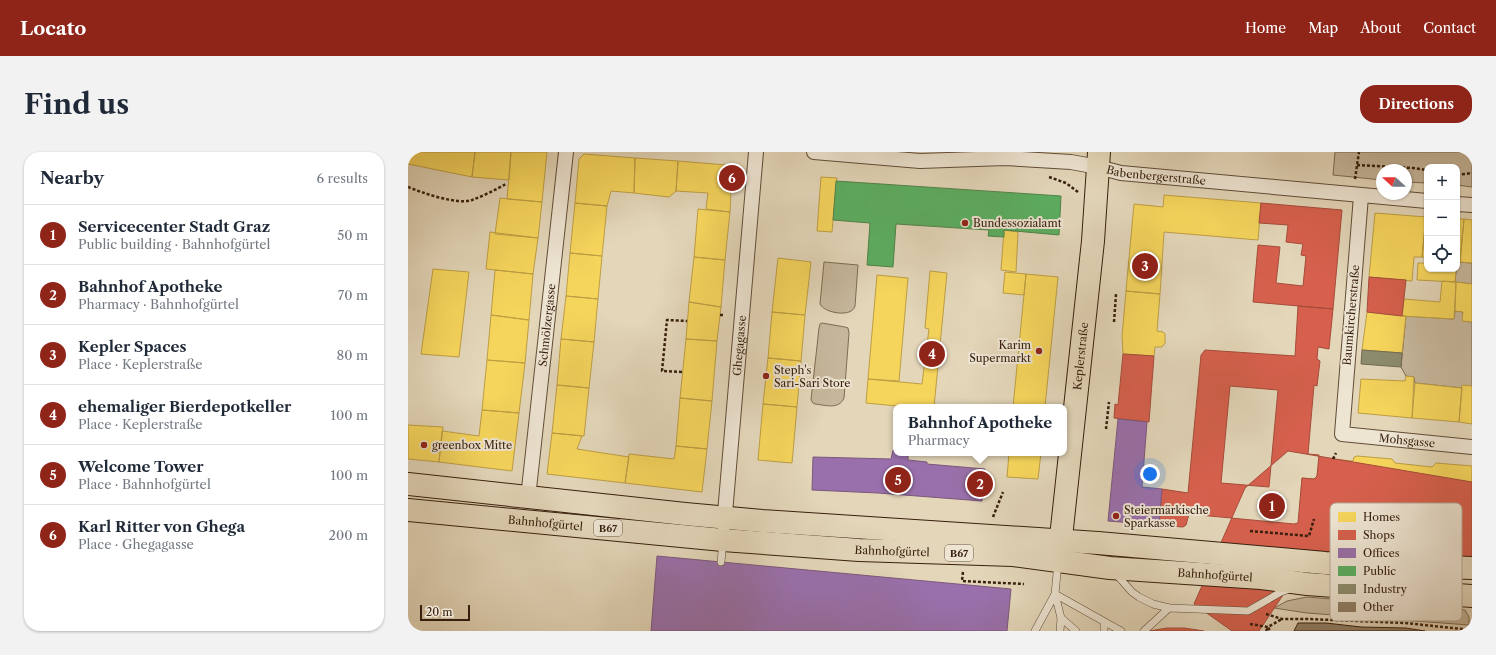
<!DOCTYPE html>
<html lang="en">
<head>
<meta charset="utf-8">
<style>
	:root { --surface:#fff; --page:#f2f2f3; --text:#1f2937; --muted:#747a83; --line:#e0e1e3; --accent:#8f2418 }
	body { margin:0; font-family:"Libre Caslon Text",serif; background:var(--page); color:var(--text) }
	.controls { position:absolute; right:12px; top:12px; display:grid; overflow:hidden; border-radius:8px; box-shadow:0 1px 3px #0004 }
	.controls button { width:36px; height:36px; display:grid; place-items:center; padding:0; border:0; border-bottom:1px solid var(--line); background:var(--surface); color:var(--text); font:20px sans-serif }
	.compass { position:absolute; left:968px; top:12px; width:36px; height:36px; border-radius:50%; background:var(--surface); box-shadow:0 1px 3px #0004; rotate:291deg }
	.scale { position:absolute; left:12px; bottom:10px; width:50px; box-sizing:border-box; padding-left:4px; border:2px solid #371f0d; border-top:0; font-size:11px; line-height:14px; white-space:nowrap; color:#371f0d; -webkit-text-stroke:3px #ede4d2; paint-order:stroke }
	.you { position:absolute; left:742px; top:322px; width:14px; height:14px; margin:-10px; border:3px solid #fff; border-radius:50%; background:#1a73e8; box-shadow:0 0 0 6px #1a73e833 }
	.badge { display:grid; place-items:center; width:26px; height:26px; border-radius:50%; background:var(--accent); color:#fff; font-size:13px; font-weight:700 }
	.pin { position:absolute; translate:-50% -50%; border:2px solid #fff; box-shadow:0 1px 4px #0006 }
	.popup { position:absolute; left:485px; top:252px; width:174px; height:52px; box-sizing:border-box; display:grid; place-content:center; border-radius:8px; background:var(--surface); filter:drop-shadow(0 1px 3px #0005); font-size:13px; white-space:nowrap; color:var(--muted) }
	.popup b { font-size:15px; color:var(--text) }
	.popup::after { content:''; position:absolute; left:50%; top:100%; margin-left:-8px; border:8px solid transparent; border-top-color:var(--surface) }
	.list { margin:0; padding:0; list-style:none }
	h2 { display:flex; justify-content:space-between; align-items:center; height:52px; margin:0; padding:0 16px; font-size:17px }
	h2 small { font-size:13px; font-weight:400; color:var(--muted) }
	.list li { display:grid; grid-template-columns:26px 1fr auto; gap:12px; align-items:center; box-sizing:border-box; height:60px; padding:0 16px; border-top:1px solid var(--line) }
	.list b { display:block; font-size:15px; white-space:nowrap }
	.list p { margin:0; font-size:13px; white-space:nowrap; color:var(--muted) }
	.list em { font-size:13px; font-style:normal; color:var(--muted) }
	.icon { flex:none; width:22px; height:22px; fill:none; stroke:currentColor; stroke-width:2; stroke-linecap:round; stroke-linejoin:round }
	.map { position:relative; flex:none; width:1064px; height:479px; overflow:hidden; border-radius:16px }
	header { display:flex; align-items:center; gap:24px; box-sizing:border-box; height:56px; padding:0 20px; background:var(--accent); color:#fff }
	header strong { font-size:19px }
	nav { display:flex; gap:22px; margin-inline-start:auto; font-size:14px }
	.intro { display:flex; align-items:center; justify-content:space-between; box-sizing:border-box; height:96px; padding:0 24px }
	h1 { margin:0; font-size:28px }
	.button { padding:10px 18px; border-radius:16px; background:var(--accent); color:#fff; font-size:14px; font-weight:700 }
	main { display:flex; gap:24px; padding:0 24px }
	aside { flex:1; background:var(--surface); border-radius:16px; box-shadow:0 1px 3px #0004 }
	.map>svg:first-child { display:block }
	.green { fill:#c6b79c; stroke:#7e6b54 }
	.homes { fill:#f6d55c; stroke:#bd9e44 }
	.shops { fill:#d6604d; stroke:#a64c3a; fill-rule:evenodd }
	.offices { fill:#9970ab; stroke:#7c587c }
	.public { fill:#5aae61; stroke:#508348 }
	.industry { fill:#8c8c6e; stroke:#726b51 }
	.building { fill:#907e66; stroke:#371f0d }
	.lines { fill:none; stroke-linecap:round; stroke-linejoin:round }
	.service-casing { stroke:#624d38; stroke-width:8 }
	.minor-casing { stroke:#624d38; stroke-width:16 }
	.primary-casing { stroke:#371f0d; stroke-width:24 }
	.path { stroke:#371f0d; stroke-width:2.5; stroke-dasharray:3 2; stroke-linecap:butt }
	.service { stroke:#ede4d2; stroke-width:7 }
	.minor { stroke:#ede4d2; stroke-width:14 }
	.primary { stroke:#e3d6b9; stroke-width:22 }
	.poi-dot { fill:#8f2418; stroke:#ede4d2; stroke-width:1.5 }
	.labels { text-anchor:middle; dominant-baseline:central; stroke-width:4; stroke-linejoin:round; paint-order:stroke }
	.shield { fill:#ede4d2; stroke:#6e5a48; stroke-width:1 }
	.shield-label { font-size:10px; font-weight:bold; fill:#371f0d }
	.street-label { font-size:11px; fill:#371f0d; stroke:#ede4d2 }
	.poi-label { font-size:11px; fill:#371f0d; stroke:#ede4d2; text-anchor:start }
	.key { fill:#ede4d2; stroke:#b6a997; stroke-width:1 }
	.key-label { font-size:11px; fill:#371f0d }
</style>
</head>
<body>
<header>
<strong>Locato</strong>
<nav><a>Home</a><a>Map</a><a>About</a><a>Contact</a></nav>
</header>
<div class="intro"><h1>Find us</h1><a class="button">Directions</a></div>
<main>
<aside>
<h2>Nearby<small>6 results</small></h2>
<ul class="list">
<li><span class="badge">1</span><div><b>Servicecenter Stadt Graz</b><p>Public building · Bahnhofgürtel</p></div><em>50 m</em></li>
<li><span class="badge">2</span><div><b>Bahnhof Apotheke</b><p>Pharmacy · Bahnhofgürtel</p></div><em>70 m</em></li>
<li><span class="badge">3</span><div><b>Kepler Spaces</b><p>Place · Keplerstraße</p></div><em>80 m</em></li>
<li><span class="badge">4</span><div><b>ehemaliger Bierdepotkeller</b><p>Place · Keplerstraße</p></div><em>100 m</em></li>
<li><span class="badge">5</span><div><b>Welcome Tower</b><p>Place · Bahnhofgürtel</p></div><em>100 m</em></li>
<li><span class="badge">6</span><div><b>Karl Ritter von Ghega</b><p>Place · Ghegagasse</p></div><em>200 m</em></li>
</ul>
</aside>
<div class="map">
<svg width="1064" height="479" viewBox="0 0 1064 479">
	<rect width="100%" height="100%" fill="#e3d6b9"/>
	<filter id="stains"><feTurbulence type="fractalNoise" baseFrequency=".005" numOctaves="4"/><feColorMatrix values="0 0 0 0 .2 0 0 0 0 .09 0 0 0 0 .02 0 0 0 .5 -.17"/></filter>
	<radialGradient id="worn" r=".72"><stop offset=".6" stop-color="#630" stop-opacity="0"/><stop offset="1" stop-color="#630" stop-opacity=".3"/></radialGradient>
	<path class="green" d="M927 0H1064V35L1049 33V15H1019V31L998 30V18H974V28L925 23Z
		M416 110 450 113 447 154C444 166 416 161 412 152Z
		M1049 110 1064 111V132L1047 130Z
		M1047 159 1055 160V169L1064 170V234L1054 236 1007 231 1006 225 998 224 993 215 998 164 1046 167Z
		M414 171 437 175 440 176 441 181 436 246C431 258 417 253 407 252L405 251 403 248 411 176 412 172Z
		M899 445 1057 458 1061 465V473L899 461 866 456 879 449Z"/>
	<path class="homes" d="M0 0H67L64 25 0 12Z
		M67 0H103L101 28 64 25Z
		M103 0H139L134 50 99 47Z
		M176 2 227 6 226 41 203 39 199 54 167 51 171 7Z
		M227 6 270 9 268 39 261 45 226 41Z
		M270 9 318 13 324 19 322 60 298 57 300 41 268 39Z
		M413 25 429 26 424 80 409 79Z
		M756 43 853 51 850 88 756 80 752 142 718 139 726 52 755 55Z
		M92 46 134 50 130 86 87 82Z
		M167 51 199 54 194 104 162 101Z
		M290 57 322 60 317 108 286 105Z
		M967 61 1018 65 1014 105H1006L1004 129 961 125Z
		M1018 65H1019V106L1014 105Z
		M1049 67H1056L1052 110H1049Z
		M1056 67 1064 68V111L1052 110Z
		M596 78 610 80 608 120 593 118Z
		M82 80 130 86 125 122 78 117Z
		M162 101 194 104 190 147 158 144Z
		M286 105 317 108 313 155 281 150Z
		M370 106 403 110 397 163 364 160Z
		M1010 111H1019V117H1048L1047 130 1009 128Z
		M25 117 61 120 51 205 13 202Z
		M87 118 125 122 121 168 83 163Z
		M522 119 539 121 526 255H499L458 251 460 227 514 232 521 177 517 176Z
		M597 120 618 122 616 143 595 141Z
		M618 122 650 125 637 255H605Z
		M469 123 500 126 491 229 460 227Z
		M1034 129 1048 130 1046 167 994 164 996 147 1032 150Z
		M1048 130 1064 132V170L1054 169 1055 160 1047 159Z
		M718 139 752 142 749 179 755 180 757 182V191L754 195H747L746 204 715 202 714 184Z
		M158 144 190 147 186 190 153 187Z
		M281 150 313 155 309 189 278 187Z
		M364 160 397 163 393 209 360 206Z
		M959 160 998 164 994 201 954 198Z
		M83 163 121 168 117 211 79 208Z
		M153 187 186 190 181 236 149 233Z
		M278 187 309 189 304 249 272 246Z
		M360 206 393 209 389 255 355 252Z
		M79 208 117 211 111 261 74 258Z
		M998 224 1006 225 1004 266 950 261 953 227 997 229Z
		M1007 231 1054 236 1051 270 1004 266Z
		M149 233 181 236 176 284 144 281Z
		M1054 233 1064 234V272L1051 270Z
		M272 246 304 249 299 297 268 294Z
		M355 252 389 255 384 311 350 308Z
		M74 258 111 261 104 319 31 310 34 279 71 284Z
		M0 273 35 275 31 310 0 307Z
		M144 281 174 284 169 297 221 305 217 331 139 322Z
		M268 294 299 297 294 340 217 331 221 302 266 307Z
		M601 301H633L630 327 599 325Z
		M949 304 984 307 987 311 1024 315 1028 311 1064 314V382L1047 381 1045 398 1014 396 1016 378H1013L1009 382 996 381 940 374 941 370 891 366 894 326 906 327 909 324 912 306 945 309 946 305Z"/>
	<path class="shops" d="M853 51 934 58 925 157 845 150 850 93 872 95 868 131 895 134 898 104 893 103 895 92 878 90 880 73 851 71Z
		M961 125 998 128 994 164 959 160Z
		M890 154 925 157 921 197 910 195 909 207 912 209 909 234 906 233 900 302 911 303 909 324 906 327 894 326 890 371 886 372 781 362 778 373 775 375 751 373 754 337 780 341 793 203 797 198 887 204ZM822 234 870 238 861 335 813 331Z
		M715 202 746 204 741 270 706 266 707 252 710 253Z
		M880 299 1064 330V408L926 397 889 422 851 479H824L786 452 837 336Z
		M759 476H776L796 479H741Z"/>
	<path class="offices" d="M710 267 739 270 734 335 754 337 751 373 700 369Z
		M485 298H488V301H500V308L519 310V312L577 317 574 349 470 341 404 338 405 305 483 307Z
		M249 404 603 437 599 479H243Z"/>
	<path class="public" d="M428 29 653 44 651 83 596 78V85L580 84 581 78 488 72 485 115 459 113 462 71 425 68Z"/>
	<path class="industry" d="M954 198 994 201 993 215 953 212Z"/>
	<path class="building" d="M890 471H918L953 475 998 476 1017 479H886Z"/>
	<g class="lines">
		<g class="service-casing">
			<path id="service" d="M313 410 315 390
				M708 422 724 440 731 445 745 452 761 456 840 459 873 440 882 437
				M647 442 713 479
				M647 442 653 466 652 479
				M653 466 668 479
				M627 479 647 442 650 411
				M696 479V470
				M736 479 761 456"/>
		</g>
		<g class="minor-casing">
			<g id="minor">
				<path id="s1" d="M406 0 512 9 597 6 663 10 690 15 713 21 1019 49"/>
				<path id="s2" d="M953 44 934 282 1064 295"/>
				<path d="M1049 52 1064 53"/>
				<path id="s3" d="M120 346 158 0"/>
				<path id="s4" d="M316 373 348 0"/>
			</g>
		</g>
		<g class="primary-casing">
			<g id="primary">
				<path d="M0 332 277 362 354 369 690 391 917 411 1064 416"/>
				<path id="s5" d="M0 358 315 388 451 398 605 403 702 416 853 426 899 432 1064 444"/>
				<path id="s6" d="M651 404 685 89 691 0"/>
			</g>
		</g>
		<path class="path" d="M949 13 1005 16 1019 18
			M1049 23 1064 21
			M641 25 658 31 670 40
			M947 27 951 0
			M0 35C15 41 48 53 64 48 75 44 87 38 98 32
			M312 163H316
			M706 170 708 142
			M274 220 254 219 259 168 279 169
			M698 277 701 250
			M925 307 928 301
			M585 365 595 340
			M842 379 901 384 906 367
			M555 420 554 429 616 432
			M858 462 874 467H900L997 471 1064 478
			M842 472 860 475 874 467
			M858 479 860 475 862 479"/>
		<use href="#service" class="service"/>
		<use href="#minor" class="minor"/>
		<use href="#primary" class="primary"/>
	</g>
	<g class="poi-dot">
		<circle cx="557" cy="71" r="4"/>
		<circle cx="631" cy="199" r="4"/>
		<circle cx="358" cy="224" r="4"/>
		<circle cx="16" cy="293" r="4"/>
		<circle cx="708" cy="364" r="4"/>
	</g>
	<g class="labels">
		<g class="shield">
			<rect x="186" y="368" width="28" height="16" rx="3"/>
			<rect x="537" y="393" width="28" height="16" rx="3"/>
		</g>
		<g class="shield-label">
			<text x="200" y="376">B67</text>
			<text x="551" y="401">B67</text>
		</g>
		<g class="street-label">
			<text stroke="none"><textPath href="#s1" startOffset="344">Babenbergerstraße</textPath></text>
			<text transform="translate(943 163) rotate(-85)">Baumkircherstraße</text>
			<text stroke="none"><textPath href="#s3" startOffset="174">Schmölzergasse</textPath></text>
			<text stroke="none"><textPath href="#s4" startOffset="180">Ghegagasse</textPath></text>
			<text stroke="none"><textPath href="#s6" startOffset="201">Keplerstraße</textPath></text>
			<text stroke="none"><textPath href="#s2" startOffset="304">Mohsgasse</textPath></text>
			<text stroke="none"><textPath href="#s5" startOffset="138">Bahnhofgürtel</textPath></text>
			<text stroke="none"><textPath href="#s5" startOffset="486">Bahnhofgürtel</textPath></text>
			<text stroke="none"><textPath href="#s5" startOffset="810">Bahnhofgürtel</textPath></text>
		</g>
		<g class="poi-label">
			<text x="565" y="71">Bundessozialamt</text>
			<text x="623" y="193" text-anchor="end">Karim<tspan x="623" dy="13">Supermarkt</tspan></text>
			<text x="366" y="218">Steph's<tspan x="366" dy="13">Sari-Sari Store</tspan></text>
			<text x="24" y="293">greenbox Mitte</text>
			<text x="716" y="358">Steiermärkische<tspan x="716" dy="13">Sparkasse</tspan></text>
		</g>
	</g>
	<rect x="922" y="351" width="132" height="118" rx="6" class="key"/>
	<rect x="930" y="360" width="18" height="10" fill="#f6d55c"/>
	<rect x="930" y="378" width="18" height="10" fill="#d6604d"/>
	<rect x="930" y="396" width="18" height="10" fill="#9970ab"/>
	<rect x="930" y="414" width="18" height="10" fill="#5aae61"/>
	<rect x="930" y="432" width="18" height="10" fill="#8c8c6e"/>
	<rect x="930" y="450" width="18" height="10" fill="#907e66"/>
	<g class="key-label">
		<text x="955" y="369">Homes</text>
		<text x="955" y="387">Shops</text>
		<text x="955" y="405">Offices</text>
		<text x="955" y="423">Public</text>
		<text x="955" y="441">Industry</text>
		<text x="955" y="459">Other</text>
	</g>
	<rect width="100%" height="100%" filter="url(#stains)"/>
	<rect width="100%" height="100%" fill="url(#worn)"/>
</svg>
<div class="controls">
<button>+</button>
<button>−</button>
<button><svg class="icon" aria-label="locate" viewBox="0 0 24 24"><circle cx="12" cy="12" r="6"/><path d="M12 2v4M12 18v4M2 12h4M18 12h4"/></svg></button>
</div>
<svg class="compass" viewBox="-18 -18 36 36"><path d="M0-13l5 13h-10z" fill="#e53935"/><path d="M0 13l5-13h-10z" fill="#747a83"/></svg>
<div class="scale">20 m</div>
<div class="you"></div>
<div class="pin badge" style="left:864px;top:354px">1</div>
<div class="pin badge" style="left:572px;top:332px">2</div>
<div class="popup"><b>Bahnhof Apotheke</b>Pharmacy</div>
<div class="pin badge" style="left:737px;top:114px">3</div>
<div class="pin badge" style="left:524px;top:202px">4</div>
<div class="pin badge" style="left:490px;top:328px">5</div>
<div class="pin badge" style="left:324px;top:26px">6</div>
</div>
</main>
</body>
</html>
